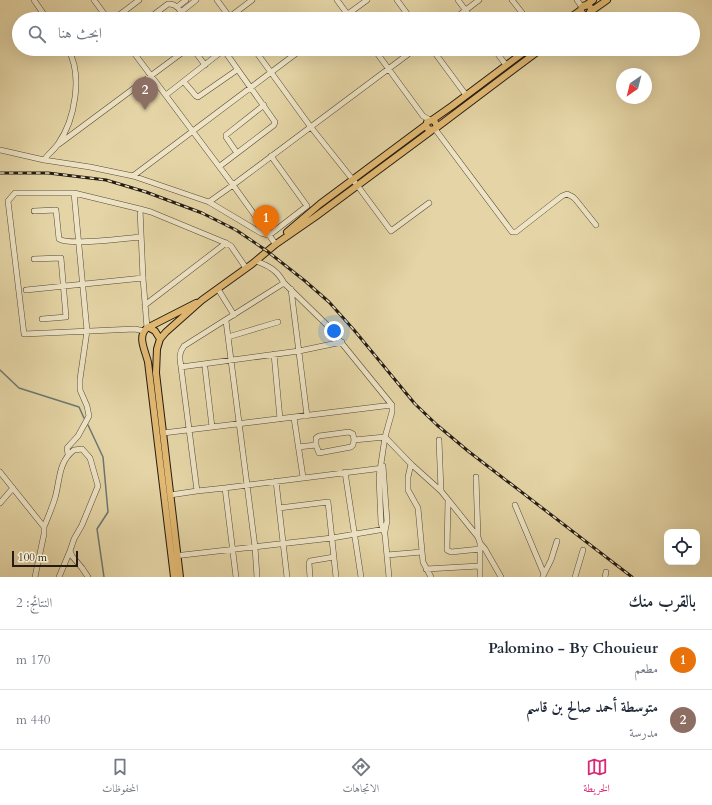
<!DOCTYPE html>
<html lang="ar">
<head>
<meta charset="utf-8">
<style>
	:root { --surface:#fff; --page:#f2f2f3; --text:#1f2937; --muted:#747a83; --line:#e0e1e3; --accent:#db2777 }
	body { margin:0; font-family:Cardo,Amiri,serif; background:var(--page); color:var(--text); direction:rtl }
	.controls { position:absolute; right:12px; bottom:12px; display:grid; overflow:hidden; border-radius:8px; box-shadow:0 4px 16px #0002 }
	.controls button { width:36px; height:36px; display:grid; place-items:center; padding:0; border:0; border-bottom:1px solid var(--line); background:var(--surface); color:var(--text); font:20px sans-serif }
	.compass { position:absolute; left:616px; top:68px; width:36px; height:36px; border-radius:50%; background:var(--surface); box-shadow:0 4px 16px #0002; rotate:215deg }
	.scale { position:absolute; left:12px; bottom:10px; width:66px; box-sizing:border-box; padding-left:4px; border:2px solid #241c13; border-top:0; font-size:11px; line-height:14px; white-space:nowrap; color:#241c13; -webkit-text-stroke:3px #eee4c5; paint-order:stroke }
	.you { position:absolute; left:334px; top:331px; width:14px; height:14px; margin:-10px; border:3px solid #fff; border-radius:50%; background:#1a73e8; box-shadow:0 0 0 6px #1a73e833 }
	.badge { display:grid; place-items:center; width:26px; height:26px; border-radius:50%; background:var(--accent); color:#fff; font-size:13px; font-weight:700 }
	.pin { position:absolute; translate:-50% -33px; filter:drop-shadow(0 1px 2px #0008) }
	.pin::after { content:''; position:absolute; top:21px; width:14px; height:12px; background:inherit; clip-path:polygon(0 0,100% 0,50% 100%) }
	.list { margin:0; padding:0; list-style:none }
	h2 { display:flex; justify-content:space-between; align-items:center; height:52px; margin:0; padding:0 16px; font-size:17px }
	h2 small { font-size:13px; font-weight:400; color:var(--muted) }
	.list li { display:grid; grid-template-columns:26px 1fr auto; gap:12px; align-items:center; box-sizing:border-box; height:60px; padding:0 16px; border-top:1px solid var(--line) }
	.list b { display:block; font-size:15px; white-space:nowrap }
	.list p { margin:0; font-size:13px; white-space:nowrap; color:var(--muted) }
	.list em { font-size:13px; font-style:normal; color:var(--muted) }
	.icon { flex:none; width:22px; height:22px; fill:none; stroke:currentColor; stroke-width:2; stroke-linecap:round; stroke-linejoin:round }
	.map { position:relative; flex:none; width:712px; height:577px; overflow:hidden; direction:ltr }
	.search { position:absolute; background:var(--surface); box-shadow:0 4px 16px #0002; left:12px; right:12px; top:12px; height:44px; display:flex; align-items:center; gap:10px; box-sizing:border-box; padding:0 14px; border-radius:22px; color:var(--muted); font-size:15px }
	.sheet { height:172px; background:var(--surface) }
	nav { display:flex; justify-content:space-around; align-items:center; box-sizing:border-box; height:56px; border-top:1px solid var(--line); background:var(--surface); font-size:11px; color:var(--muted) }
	nav a { display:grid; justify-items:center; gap:2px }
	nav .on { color:var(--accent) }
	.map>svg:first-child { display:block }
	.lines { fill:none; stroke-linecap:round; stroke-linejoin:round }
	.stream { stroke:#6b7873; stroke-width:1.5 }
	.minor-casing { stroke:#544a38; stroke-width:6 }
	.major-casing { stroke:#241c13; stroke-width:8 }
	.minor { stroke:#eee4c5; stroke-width:5 }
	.major { stroke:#e2ba73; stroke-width:6 }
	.rail-casing { stroke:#241c13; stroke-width:3 }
	.rail { stroke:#eee4c5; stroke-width:1.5; stroke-dasharray:4.5; stroke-linecap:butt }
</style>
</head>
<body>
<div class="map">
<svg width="712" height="577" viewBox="0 0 712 577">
	<rect width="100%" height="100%" fill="#e5d5a6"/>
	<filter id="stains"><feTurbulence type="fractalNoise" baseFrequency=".005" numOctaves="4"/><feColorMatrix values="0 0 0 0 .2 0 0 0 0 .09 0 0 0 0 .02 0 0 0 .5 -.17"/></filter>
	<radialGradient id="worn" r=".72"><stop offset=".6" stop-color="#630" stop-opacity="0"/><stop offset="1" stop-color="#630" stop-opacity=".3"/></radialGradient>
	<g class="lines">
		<path class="stream" d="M0 370 19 388 79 407 84 418
			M88 425 103 457 108 512 97 529 104 577"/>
		<g class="minor-casing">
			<path id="minor" d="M34 0 47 19
				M94 0 108 19
				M217 0 231 19
				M337 0 351 19
				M397 0 411 19
				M458 0 472 19
				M512 0 527 19
				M577 0 582 7
				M177 7 186 0
				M181 12 196 0
				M114 19 139 0
				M148 19 168 4C176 3 182 11 184 19
				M227 19 252 0
				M341 19 367 0
				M454 19 479 0
				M68 49C83 75 75 120 58 144 54 150 48 154 44 160L90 167 133 176 209 202 233 185 274 242
				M131 49 233 185 415 49
				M193 49 205 65
				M254 49 310 126 357 185 391 231 429 203
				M374 49 423 116 430 120
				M432 49 466 95
				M494 49 506 65
				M184 82 196 96 198 97 237 70
				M166 95 221 52H224L226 53 275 122 274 125 220 166
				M435 129 512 232H516L562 196 567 194 573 197 576 200 596 225
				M59 144 187 49
				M0 150 44 160
				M237 153 226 137V135L264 105
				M133 176 302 49
				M74 193 140 209
				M209 202 261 233 268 235 272 233 307 206 271 156
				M34 211 56 210 59 239C70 246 125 238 141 237
				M34 259 61 258 66 317 42 319
				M256 261C269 266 277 270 284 283
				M218 289 234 315
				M291 289 307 416
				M26 290 143 278
				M145 305 226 243
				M226 321 255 547 257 577
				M147 328 143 278 140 209 151 212 226 243 231 246 246 268
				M228 337 278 322
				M274 354 280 419
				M181 367 299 351 342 342
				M205 368 212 427
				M294 418 303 477
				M163 433 392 405
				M439 440 441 491
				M316 445V438L319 436 349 432 353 434 354 440
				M298 447 316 445 319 453 351 447 353 445 354 440 385 437 411 464 441 491 478 537 480 543V577
				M68 454 67 448 78 436 89 416 87 406 80 390V379L87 331 74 193H15L8 201 24 334 135 329 144 331
				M411 464 408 477V490L418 508 423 562 431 577
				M383 466 387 521 385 531
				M0 472 44 527V534L35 577
				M345 472 361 577
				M476 477 478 537
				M276 481 287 577
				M225 488 236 577
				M197 491 181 367C180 359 178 354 184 346L284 283 327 325 392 405V412L385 437 379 477 381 523 385 535 389 577
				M170 495 197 491 225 488 383 468
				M448 500 447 550 451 552 480 549
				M0 503 13 488
				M515 505 544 574
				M279 508 328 502 336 577
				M44 527C48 517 52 508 55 498 60 481 58 462 74 450L82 449 90 458 98 486 82 525 74 539 70 551 72 556 82 568 88 577
				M480 543 485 549 501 577
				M387 555 422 552
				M174 556 332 538 385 529
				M426 569 479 566
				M543 576 551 560 557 541
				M59 577 70 551
				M310 577 309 563 310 561 334 557
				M575 577 583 550
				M605 577 606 572"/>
		</g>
		<g class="major-casing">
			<path id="major" d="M581 10a5 5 0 1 1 10 0a5 5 0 1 1-10 0Z
				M585 6 593 0
				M590 12 607 0
				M568 19 581 10
				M432 120 435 122 437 127 435 129 430 130 426 127 427 122 432 120 452 106 528 49
				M436 128 541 49
				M287 232 320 204 426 125
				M148 327 155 331 160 339
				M174 577 148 362C145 350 137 336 147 328L196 303
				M180 577 156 373 157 349 160 339 166 332 202 300 252 264 276 244 315 217 431 131"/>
		</g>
		<use href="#minor" class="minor"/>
		<use href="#major" class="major"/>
		<g class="rail-casing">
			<path id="rail" d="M0 173H48L106 180 146 192 202 213 236 230 267 251 305 281 329 302 354 330 415 404 437 425 468 451 632 577"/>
		</g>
		<use href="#rail" class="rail"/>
	</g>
	<rect width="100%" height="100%" filter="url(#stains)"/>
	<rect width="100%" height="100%" fill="url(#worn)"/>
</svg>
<div class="controls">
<button><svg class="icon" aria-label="locate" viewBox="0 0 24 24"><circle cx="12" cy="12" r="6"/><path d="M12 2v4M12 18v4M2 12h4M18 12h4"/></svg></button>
</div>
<svg class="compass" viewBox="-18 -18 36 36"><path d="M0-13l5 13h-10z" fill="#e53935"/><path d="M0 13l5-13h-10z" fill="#747a83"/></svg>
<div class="scale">100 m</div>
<div class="you"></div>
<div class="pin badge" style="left:266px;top:238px;background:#e8710a">1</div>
<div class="pin badge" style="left:145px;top:110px;background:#8d6e63">2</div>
<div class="search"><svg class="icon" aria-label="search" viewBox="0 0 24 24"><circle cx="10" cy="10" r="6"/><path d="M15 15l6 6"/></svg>ابحث هنا</div>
</div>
<section class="sheet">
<h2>بالقرب منك<small>النتائج: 2</small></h2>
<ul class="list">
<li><span class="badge" style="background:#e8710a">1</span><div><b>Palomino - By Chouieur</b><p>مطعم</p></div><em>170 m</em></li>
<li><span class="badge" style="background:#8d6e63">2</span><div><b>متوسطة أحمد صالح بن قاسم</b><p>مدرسة</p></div><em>440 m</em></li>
</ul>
</section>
<nav>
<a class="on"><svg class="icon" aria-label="map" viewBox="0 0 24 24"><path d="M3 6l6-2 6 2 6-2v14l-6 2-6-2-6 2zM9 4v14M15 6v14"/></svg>الخريطة</a>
<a><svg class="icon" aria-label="directions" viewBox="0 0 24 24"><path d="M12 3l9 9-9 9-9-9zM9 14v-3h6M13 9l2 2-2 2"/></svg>الاتجاهات</a>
<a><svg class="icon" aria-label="saved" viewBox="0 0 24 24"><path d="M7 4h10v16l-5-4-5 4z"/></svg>المحفوظات</a>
</nav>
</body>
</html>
